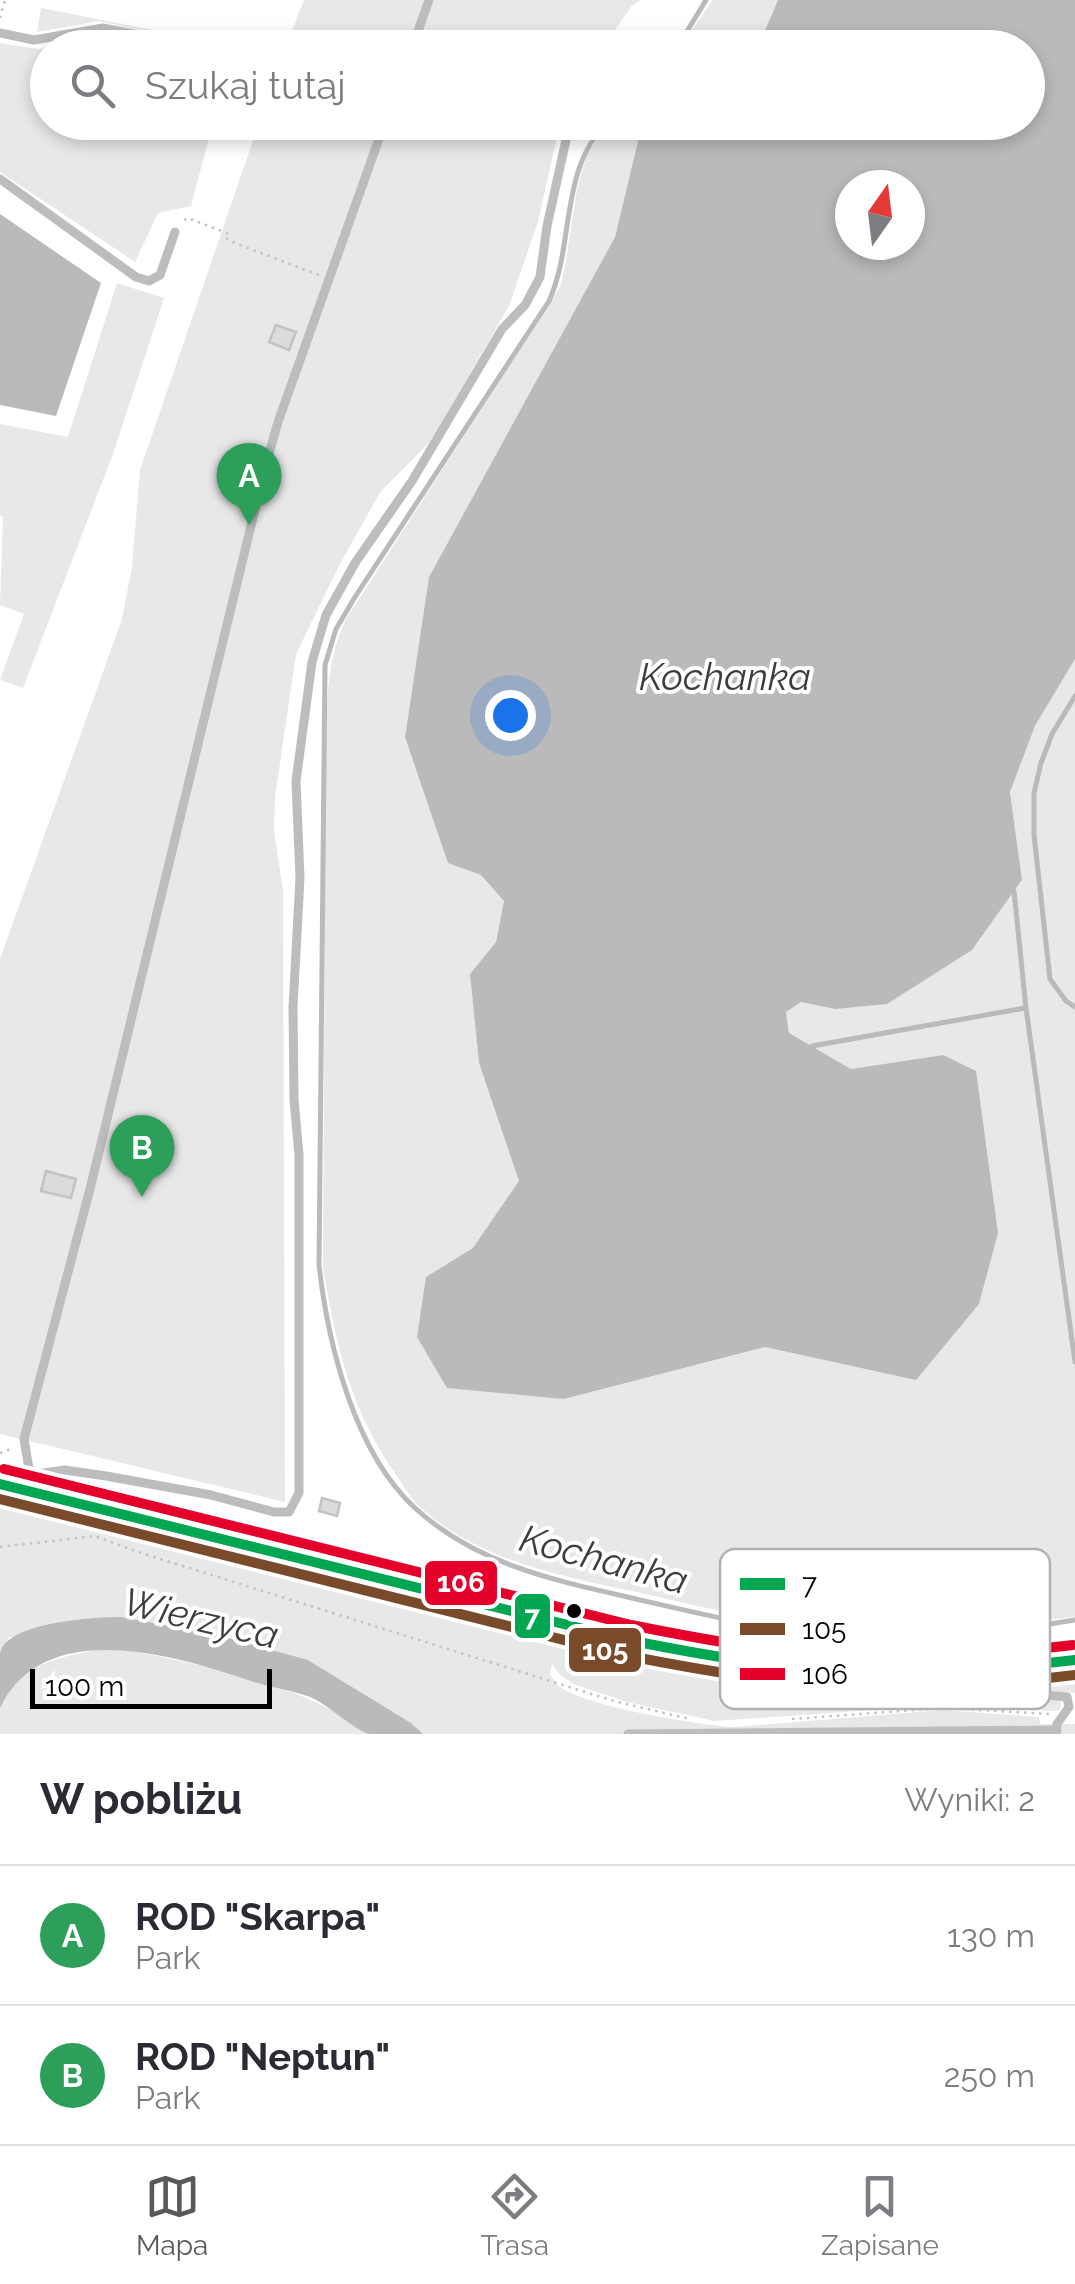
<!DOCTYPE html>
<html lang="pl">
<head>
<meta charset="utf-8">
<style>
	:root { --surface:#fff; --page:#f7f7f7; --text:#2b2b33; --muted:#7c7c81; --line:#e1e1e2; --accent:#595959 }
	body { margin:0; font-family:Raleway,sans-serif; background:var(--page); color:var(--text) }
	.compass { position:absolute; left:835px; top:170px; width:90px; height:90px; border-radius:50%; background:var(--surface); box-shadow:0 5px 15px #0003; rotate:14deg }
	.scale { position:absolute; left:30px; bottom:25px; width:242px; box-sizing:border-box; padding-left:10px; border:5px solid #000; border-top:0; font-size:28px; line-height:35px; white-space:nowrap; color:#000; -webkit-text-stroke:8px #fff; paint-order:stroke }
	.you { position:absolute; left:510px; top:715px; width:35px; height:35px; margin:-25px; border:8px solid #fff; border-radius:50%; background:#1a73e8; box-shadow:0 0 0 15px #1a73e833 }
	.badge { display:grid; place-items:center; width:65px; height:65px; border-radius:50%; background:var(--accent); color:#fff; font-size:32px; font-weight:700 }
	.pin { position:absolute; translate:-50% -82px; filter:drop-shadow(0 2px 5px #0008) }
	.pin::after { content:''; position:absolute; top:52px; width:35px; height:30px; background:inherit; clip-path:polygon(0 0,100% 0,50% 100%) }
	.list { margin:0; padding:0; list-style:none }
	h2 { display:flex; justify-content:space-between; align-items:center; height:130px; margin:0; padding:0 40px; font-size:42px }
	h2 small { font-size:32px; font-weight:400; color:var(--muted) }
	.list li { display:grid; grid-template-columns:65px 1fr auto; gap:30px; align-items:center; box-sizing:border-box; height:140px; padding:0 40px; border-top:2px solid var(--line) }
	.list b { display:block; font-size:38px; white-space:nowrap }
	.list p { margin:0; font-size:32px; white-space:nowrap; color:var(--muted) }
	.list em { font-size:32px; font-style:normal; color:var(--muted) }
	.icon { flex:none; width:55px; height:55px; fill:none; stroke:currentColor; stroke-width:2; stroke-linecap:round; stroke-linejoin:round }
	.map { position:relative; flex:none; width:1075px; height:1734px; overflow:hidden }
	.search { position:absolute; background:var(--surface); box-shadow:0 5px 15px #0003; left:30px; right:30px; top:30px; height:110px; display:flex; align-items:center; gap:25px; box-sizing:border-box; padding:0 35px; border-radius:55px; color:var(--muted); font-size:38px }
	.sheet { height:410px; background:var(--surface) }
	nav { display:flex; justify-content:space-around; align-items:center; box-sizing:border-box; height:140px; border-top:2px solid var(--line); background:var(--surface); font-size:28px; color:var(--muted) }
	nav a { display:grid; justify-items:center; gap:5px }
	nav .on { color:var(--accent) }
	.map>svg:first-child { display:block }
	.green { fill:#e8e8e8 }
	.water { fill:#bababa; fill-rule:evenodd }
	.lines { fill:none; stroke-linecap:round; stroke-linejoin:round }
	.stream { stroke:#bababa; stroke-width:5 }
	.building { fill:#dbdbdb; stroke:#c3c3c3; stroke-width:2.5 }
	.primary-casing { stroke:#dbdbdb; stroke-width:32 }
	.path { stroke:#c2c2c2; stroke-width:2.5; stroke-dasharray:2.5 5; stroke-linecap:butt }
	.lane { stroke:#bdbdbd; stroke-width:9 }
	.primary { stroke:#bdbdbd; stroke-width:28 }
	.bus-1-casing { stroke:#fff; stroke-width:18 }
	.bus-2-casing { stroke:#fff; stroke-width:18 }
	.bus-3-casing { stroke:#fff; stroke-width:18 }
	.bus-1 { stroke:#00a651; stroke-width:10 }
	.bus-2 { stroke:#7a4b2a; stroke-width:10 }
	.bus-3 { stroke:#e4002b; stroke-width:10 }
	.bus-dot { fill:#000; stroke:#fff; stroke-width:4 }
	.labels { text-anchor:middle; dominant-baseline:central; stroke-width:8; stroke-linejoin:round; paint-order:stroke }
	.water-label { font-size:38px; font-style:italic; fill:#3d3d3d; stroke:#fff }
	.key { fill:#fff; stroke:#b2b2b2; stroke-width:2.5 }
	.key-label { font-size:28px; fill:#000 }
	.line-badge { stroke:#fff; stroke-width:4 }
	.badge-label { font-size:28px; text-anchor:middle; font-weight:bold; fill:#fff }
</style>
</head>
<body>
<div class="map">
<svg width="1075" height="1734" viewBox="0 0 1075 1734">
	<rect width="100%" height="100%" fill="#fff"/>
	<path class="green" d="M304 0H640L631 7 603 47 285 48Z
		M713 0H778L758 47H680Z
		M41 8 219 43 220 47H174L175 38 99 21 37 32Z
		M102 35 141 44V47L48 48V122L213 123 191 206 158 213 135 262 0 172V43L39 49Z
		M259 123H560L538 222 509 306 430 442 381 491 342 560 296 654 275 797 274 831 283 890 285 1502 0 1434V959L122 619 132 567 140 470Z
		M614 123H655L639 137 615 237 429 577 405 737 481 875 504 901 496 942 470 974 479 1063 520 1182 474 1248 426 1277 564 1399 765 1347 917 1379 943 1055 851 1069 789 1033 786 1012 801 1002 835 1009 972 950 1022 880 1010 792 1035 726 1075 659V1617C979 1628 877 1639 780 1623 730 1614 681 1602 632 1591 556 1575 474 1559 417 1504 408 1495 402 1483 395 1473 350 1409 336 1344 323 1268L326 721C328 684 330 653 346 619L560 287C572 248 572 178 592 147 598 138 607 130 614 123Z
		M117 283 164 298 113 454 23 688 0 680 24 614 0 605 3 517 0 515V424L68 437Z
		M0 1503 554 1641 721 1678 1055 1699 1061 1703 1060 1710 1053 1711 946 1705 714 1721 627 1702 573 1684 559 1674 552 1663 550 1675C553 1678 557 1685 560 1687 589 1707 697 1725 733 1727L943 1710 1039 1717 1040 1724H1075V1734H423L411 1723 308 1660 10 1637 0 1651Z
		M116 1648C200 1665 300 1681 369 1734H0C0 1726 0 1717 0 1709 8 1664 79 1651 116 1648Z
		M1075 1676V1693L1001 1688 1002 1682Z"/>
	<path class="water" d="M778 0H1075V659L1035 726 1010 792 1022 880 972 950 887 1004 835 1009 801 1002 786 1012 789 1033 851 1069 943 1055 976 1071 998 1233 979 1304 916 1380 765 1347 564 1399 447 1388 417 1337 426 1277 473 1248 519 1181 479 1063 470 974 496 942 504 901 481 875 448 863 405 737 429 577 615 237 639 137 655 123 1028 122V48L758 47ZM910 185V245H850V185Z
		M0 214 101 283 56 416 0 405Z
		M121 1617 217 1635 308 1660 411 1723 423 1734C408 1734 383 1734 369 1734 353 1729 329 1705 310 1697 291 1690 270 1687 251 1681 176 1656 45 1615 0 1708 0 1691 0 1669 0 1653 7 1622 94 1617 121 1617Z"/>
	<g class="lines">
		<path class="stream" d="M677 48 706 0
			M608 122C559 168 575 244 549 301L355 597 336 629 325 665 319 1265C328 1344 354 1452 415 1508 474 1562 548 1579 623 1596 684 1610 747 1626 810 1632 898 1639 988 1635 1075 1620
			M1075 696 1052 734 1041 763 1034 793V835L1050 979 1066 1001 1075 1007
			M1014 891 1026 1008 1075 1362
			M812 1046 1025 1008"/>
	</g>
	<path class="building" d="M276 325 296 332 289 350 269 342Z
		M46 1171 76 1179 71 1198 41 1191Z
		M322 1498 340 1503 337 1516 319 1511Z"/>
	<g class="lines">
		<g class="primary-casing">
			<path id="primary" d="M0 1484 628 1640C693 1653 758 1665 824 1670 908 1677 992 1670 1075 1660"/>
		</g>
		<path class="path" d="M0 18 5 0
			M184 220 188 218 229 234 227 239 240 245 319 275
			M0 1453 13 1448
			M0 1547 95 1536 135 1551 614 1701 690 1719
			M792 1719 943 1708 1049 1714"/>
		<path class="lane" d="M0 33 34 40 103 28 144 36 159 46
			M412 48 429 0
			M0 179 136 277 149 281 160 275 175 232
			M30 1475 24 1439 90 1189 266 464 278 422 385 122
			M26 1487 30 1475 65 1470 106 1476 211 1495 274 1512H289L299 1493V1155L294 1100 293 1007 300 878 296 781 312 662 326 615 355 563 412 481 502 329 525 305 540 277 547 226 570 122
			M984 1672 990 1690 1067 1697 1069 1707 1057 1724 1056 1734
			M628 1734 1057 1730"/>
		<use href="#primary" class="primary"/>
		<g class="bus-1-casing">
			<path id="bus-1" d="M0 1484 628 1640C703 1655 778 1668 854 1672 928 1675 1002 1668 1075 1660"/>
		</g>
		<g class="bus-2-casing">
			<path id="bus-2" d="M0 1499 624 1655C700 1670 776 1683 853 1687 927 1691 1001 1684 1075 1675"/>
		</g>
		<g class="bus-3-casing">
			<path id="bus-3" d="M4 1469 631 1625C706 1640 782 1654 859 1657 931 1660 1002 1653 1073 1645"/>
		</g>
		<use href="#bus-1" class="bus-1"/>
		<use href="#bus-2" class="bus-2"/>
		<use href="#bus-3" class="bus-3"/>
	</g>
	<circle class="bus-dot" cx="574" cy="1611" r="9"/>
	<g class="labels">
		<g class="water-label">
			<text x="725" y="676">Kochanka</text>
			<text transform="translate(604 1559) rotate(15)">Kochanka</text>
			<text transform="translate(201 1618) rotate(13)">Wierzyca</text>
		</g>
	</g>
	<rect x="720" y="1549" width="330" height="160" rx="15" class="key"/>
	<rect x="740" y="1578" width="45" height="12" fill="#00a651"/>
	<rect x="740" y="1623" width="45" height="12" fill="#7a4b2a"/>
	<rect x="740" y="1668" width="45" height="12" fill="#e4002b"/>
	<g class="key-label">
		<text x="802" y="1594">7</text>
		<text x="802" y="1639">105</text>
		<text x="802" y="1684">106</text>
	</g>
	<g class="line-badge">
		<rect x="423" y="1559" width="76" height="48" rx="10" fill="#e4002b"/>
		<rect x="513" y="1592" width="39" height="48" rx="10" fill="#00a651"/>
		<rect x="567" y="1626" width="76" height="48" rx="10" fill="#7a4b2a"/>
	</g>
	<g class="badge-label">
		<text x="461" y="1592">106</text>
		<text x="532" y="1626">7</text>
		<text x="605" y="1660">105</text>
	</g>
</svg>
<svg class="compass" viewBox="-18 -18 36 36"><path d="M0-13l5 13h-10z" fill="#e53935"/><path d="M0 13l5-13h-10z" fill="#7c7c81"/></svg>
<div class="scale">100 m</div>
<div class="you"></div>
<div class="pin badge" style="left:249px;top:525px;background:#2e9e5b">A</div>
<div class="pin badge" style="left:142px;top:1197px;background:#2e9e5b">B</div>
<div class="search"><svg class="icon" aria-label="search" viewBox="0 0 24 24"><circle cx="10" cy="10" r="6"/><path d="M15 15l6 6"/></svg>Szukaj tutaj</div>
</div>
<section class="sheet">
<h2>W pobliżu<small>Wyniki: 2</small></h2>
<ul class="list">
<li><span class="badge" style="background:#2e9e5b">A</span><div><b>ROD &quot;Skarpa&quot;</b><p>Park</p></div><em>130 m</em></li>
<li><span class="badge" style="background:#2e9e5b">B</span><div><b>ROD &quot;Neptun&quot;</b><p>Park</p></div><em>250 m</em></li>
</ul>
</section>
<nav>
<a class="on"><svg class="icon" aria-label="map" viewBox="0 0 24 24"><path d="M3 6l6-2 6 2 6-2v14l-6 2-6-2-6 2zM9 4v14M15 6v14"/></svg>Mapa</a>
<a><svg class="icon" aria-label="directions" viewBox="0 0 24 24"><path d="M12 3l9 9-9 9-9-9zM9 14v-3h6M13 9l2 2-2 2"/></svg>Trasa</a>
<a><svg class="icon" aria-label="saved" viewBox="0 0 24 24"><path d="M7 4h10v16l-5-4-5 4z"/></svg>Zapisane</a>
</nav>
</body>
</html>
